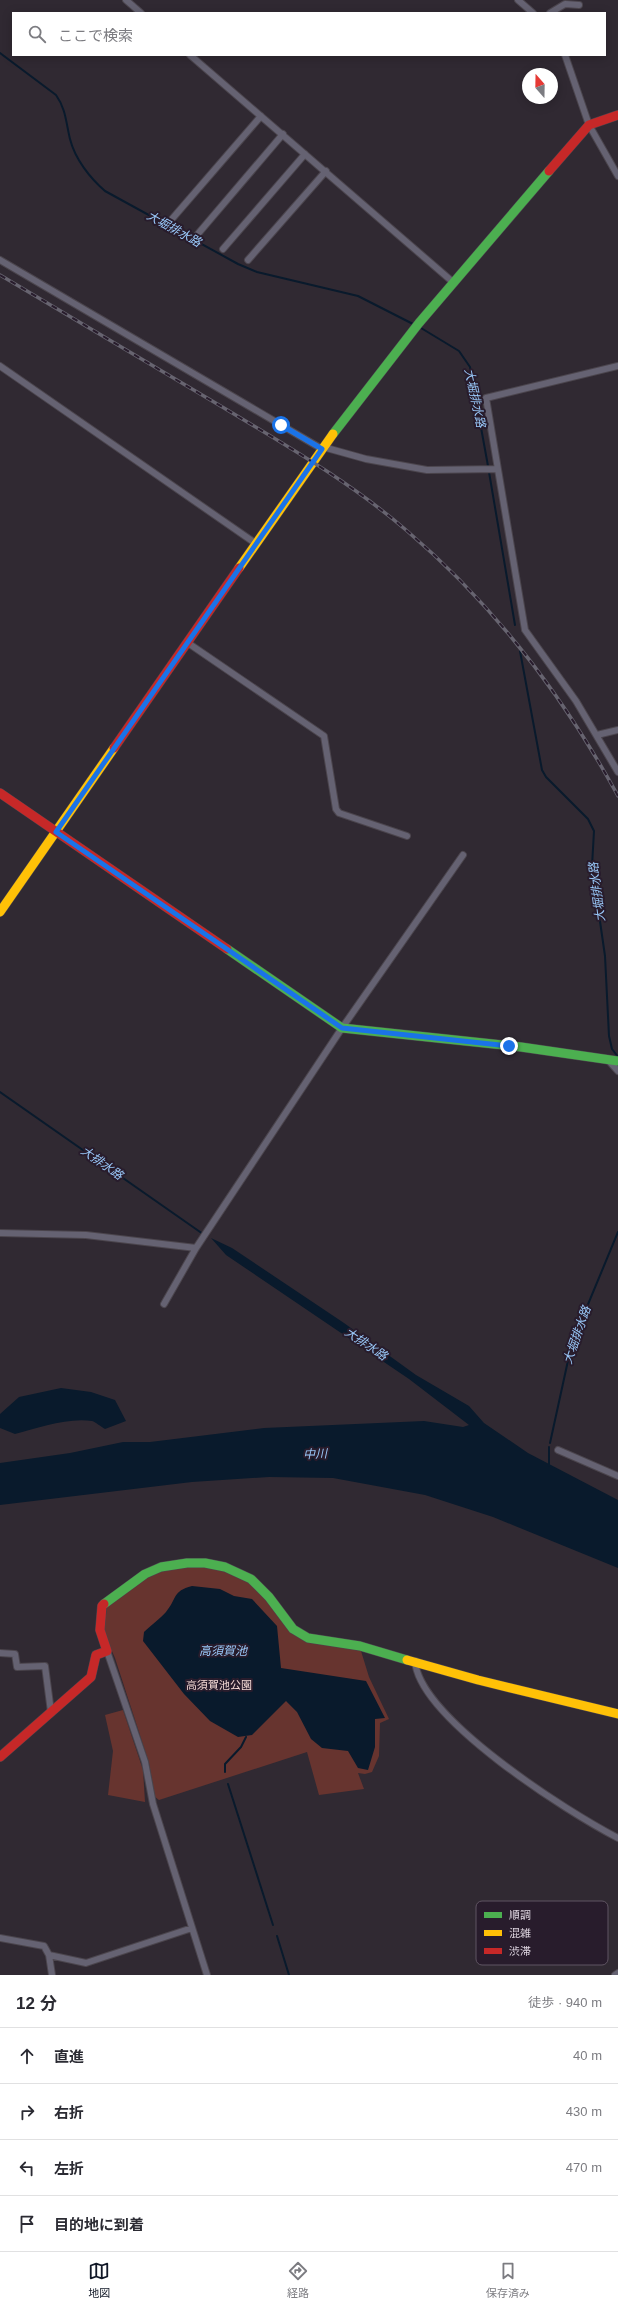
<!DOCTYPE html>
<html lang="ja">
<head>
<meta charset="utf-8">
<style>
	:root { --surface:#fff; --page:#f2f2f3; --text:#2b2b33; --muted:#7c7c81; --line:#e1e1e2; --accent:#111827 }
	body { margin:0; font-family:Helvetica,"Noto Sans JP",sans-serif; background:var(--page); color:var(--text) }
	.compass { position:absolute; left:522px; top:68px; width:36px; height:36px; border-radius:50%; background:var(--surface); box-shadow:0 2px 10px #0003; rotate:340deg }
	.stop { position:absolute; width:12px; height:12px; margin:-9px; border:3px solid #1a73e8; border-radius:50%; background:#fff }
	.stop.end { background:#1a73e8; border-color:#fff; box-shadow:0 1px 4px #0008 }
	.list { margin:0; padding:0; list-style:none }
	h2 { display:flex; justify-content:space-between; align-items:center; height:52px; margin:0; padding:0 16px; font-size:17px }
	h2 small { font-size:13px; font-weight:400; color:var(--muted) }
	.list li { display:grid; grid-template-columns:26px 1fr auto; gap:12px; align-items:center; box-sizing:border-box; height:56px; padding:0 16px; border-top:1px solid var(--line) }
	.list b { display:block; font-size:15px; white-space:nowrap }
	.list em { font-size:13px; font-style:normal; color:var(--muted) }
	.icon { flex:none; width:22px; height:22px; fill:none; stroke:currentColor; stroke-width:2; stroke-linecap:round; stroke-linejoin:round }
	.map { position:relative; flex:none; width:618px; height:1975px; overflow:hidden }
	.search { position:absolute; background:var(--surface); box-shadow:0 2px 10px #0003; left:12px; right:12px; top:12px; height:44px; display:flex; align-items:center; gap:10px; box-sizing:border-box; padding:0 14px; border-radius:0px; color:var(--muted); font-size:15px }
	.sheet { height:276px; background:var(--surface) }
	nav { display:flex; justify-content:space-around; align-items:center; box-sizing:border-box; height:56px; border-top:1px solid var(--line); background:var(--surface); font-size:11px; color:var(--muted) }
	nav a { display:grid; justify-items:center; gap:2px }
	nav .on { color:var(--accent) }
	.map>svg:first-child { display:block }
	.green { fill:#67342f }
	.water { fill:#091a2c }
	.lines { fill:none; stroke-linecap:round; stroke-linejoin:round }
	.stream { stroke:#091a2c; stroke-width:2 }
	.street-casing { stroke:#4b454d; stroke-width:8 }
	.fast-casing { stroke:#4b454d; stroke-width:10 }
	.slow-casing { stroke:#4b454d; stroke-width:10 }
	.jam-casing { stroke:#4b454d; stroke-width:10 }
	.street { stroke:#656272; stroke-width:6 }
	.fast { stroke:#4caf50; stroke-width:9 }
	.slow { stroke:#ffc107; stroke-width:9 }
	.jam { stroke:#c62828; stroke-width:9 }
	.rail-casing { stroke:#676470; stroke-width:3.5 }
	.rail { stroke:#281c2c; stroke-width:2; stroke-dasharray:6; stroke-linecap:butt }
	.route { stroke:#1a73e8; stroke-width:5 }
	.labels { text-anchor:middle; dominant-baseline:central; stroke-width:4; stroke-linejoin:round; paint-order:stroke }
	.park-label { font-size:11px; fill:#f5dbd7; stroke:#281c2c }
	.water-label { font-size:12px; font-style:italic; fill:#9ac9fa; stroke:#281c2c }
	.key { fill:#281c2c; stroke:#5f5462; stroke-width:1 }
	.key-label { font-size:11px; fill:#ded5e0 }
</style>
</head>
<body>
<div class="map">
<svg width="618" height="1975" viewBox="0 0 618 1975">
	<rect width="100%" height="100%" fill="#302932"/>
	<path class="green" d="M198 1564 241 1575 308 1641 361 1651 369 1677 389 1719 380 1723 379 1756 372 1772 365 1774 358 1773 364 1789 319 1795 307 1752 159 1800 155 1797 149 1763 115 1658 104 1633 107 1606 159 1570Z
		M123 1710 143 1770 145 1802 108 1795 113 1751 105 1715Z"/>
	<path class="water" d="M211 1238 232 1248 344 1323 416 1375 469 1406 484 1423 528 1453 618 1500V1568L493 1517 425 1495 333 1478 269 1477 192 1482 0 1505V1463L70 1453 123 1442H150L264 1428 424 1421 463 1427 469 1425 409 1379 226 1255Z
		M61 1388 91 1392 115 1400 126 1421 105 1429C101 1427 96 1422 92 1421 69 1417 37 1428 15 1434L0 1428V1414L19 1397Z
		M192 1586 220 1589 234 1596 252 1599 277 1626 281 1668 366 1681 385 1718 375 1719V1747L368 1770 358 1768 348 1751 322 1748 311 1739 297 1712 286 1701 252 1735 238 1737 210 1721 184 1694 143 1641 144 1632C151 1625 160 1619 166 1612 177 1599 172 1591 192 1586Z"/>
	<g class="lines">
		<path class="stream" d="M0 53 56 95C66 109 66 123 70 139 75 159 90 178 105 191L238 264 257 272 358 296 413 324
			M421 328 459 351 470 367 488 466
			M489 472 515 625
			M520 651 542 770 546 777 588 819 594 831 592 866 605 956 609 1036 612 1049 618 1057
			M0 1092 203 1234
			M550 1443 569 1356 579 1326 618 1232
			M549 1447V1466
			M225 1772V1764L241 1747 246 1737
			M228 1784 273 1925
			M277 1936 289 1975"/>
		<g class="street-casing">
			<path id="street" d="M126 0 141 13
				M518 0 533 13
				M550 13 565 4 579 5
				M190 55 454 283
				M565 55 589 125 618 176
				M172 219 261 116
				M197 235 283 134
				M223 249 305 154
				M0 260 322 449
				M248 260 326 171
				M0 366 255 543
				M618 366 486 398 525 630 576 701 618 772
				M323 447 366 459 427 470 497 469
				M188 643 324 736 336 809 339 813 407 836
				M597 735 618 730
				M609 1061 618 1071
				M0 1233 86 1235 196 1248
				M164 1304 196 1248 342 1028 463 855
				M558 1450 618 1476
				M107 1651 145 1762 153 1804 207 1975
				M0 1653 15 1654 17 1667 45 1666 51 1712
				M415 1661C419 1718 569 1813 618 1838
				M0 1938 44 1946 49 1955 52 1975
				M49 1955 86 1963 192 1928
				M615 1975 618 1973"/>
		</g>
		<g class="fast-casing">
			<path id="fast" d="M333 434 419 323 549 171
				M227 949 342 1028 521 1047 618 1061
				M104 1604 145 1574 161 1567 187 1563H205L225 1567 251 1579 269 1597 293 1629 308 1638 360 1646 407 1660"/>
		</g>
		<g class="slow-casing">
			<path id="slow" d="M239 568 333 434
				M0 912 114 748
				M407 1660 478 1680 618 1714"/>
		</g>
		<g class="jam-casing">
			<path id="jam" d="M549 171 589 125 618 115
				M114 748 239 568
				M0 793 227 949
				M0 1757 91 1677 96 1655 107 1651 100 1630 102 1606 104 1604"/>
		</g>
		<use href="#street" class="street"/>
		<use href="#fast" class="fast"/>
		<use href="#slow" class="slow"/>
		<use href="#jam" class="jam"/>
		<g class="rail-casing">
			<path id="rail" d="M0 275C75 319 149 364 224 408 287 446 350 482 406 530 494 605 563 695 618 796"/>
		</g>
		<use href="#rail" class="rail"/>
	</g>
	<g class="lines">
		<path class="route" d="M281 425 322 449 56 832 342 1028 509 1046"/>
	</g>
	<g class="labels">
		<g class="park-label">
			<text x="219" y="1685">高須賀池公園</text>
		</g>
		<g class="water-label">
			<text transform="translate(174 229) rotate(29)">大堀排水路</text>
			<text transform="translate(475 398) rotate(78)">大堀排水路</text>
			<text transform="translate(597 892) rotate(-97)">大堀排水路</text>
			<text transform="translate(102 1163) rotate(35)">大排水路</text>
			<text transform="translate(577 1335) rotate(-71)">大堀排水路</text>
			<text transform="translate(366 1344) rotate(34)">大排水路</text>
			<text transform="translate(315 1454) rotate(-2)">中川</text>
			<text x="223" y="1651">高須賀池</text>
		</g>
	</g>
	<rect x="476" y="1901" width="132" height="64" rx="6" class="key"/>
	<rect x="484" y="1912" width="18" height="6" fill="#4caf50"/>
	<rect x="484" y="1930" width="18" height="6" fill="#ffc107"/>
	<rect x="484" y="1948" width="18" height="6" fill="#c62828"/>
	<g class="key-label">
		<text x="509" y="1919">順調</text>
		<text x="509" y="1937">混雑</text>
		<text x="509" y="1955">渋滞</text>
	</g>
</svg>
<svg class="compass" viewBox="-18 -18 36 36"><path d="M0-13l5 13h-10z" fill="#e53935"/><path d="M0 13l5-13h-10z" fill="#7c7c81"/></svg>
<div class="stop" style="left:281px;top:425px"></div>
<div class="stop end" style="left:509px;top:1046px"></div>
<div class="search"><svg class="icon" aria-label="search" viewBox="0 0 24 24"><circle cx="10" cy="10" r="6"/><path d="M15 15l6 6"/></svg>ここで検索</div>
</div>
<section class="sheet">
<h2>12 分<small>徒歩 · 940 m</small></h2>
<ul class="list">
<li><svg class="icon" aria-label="ahead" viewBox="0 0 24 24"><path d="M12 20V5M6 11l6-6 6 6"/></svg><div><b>直進</b></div><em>40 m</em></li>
<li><svg class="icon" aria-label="right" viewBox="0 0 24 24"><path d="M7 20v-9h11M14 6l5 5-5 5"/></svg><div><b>右折</b></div><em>430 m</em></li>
<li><svg class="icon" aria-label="left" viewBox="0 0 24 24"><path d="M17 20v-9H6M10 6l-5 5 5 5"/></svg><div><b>左折</b></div><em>470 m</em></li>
<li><svg class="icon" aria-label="arrive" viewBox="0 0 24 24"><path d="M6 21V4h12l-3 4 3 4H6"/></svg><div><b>目的地に到着</b></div></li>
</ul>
</section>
<nav>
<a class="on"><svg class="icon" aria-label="map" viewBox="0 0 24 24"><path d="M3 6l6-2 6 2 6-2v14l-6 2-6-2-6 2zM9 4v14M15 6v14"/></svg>地図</a>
<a><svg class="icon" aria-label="directions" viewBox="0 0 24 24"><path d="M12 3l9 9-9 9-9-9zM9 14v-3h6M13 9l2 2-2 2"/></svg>経路</a>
<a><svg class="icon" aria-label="saved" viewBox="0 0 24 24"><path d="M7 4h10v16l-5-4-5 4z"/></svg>保存済み</a>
</nav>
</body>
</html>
